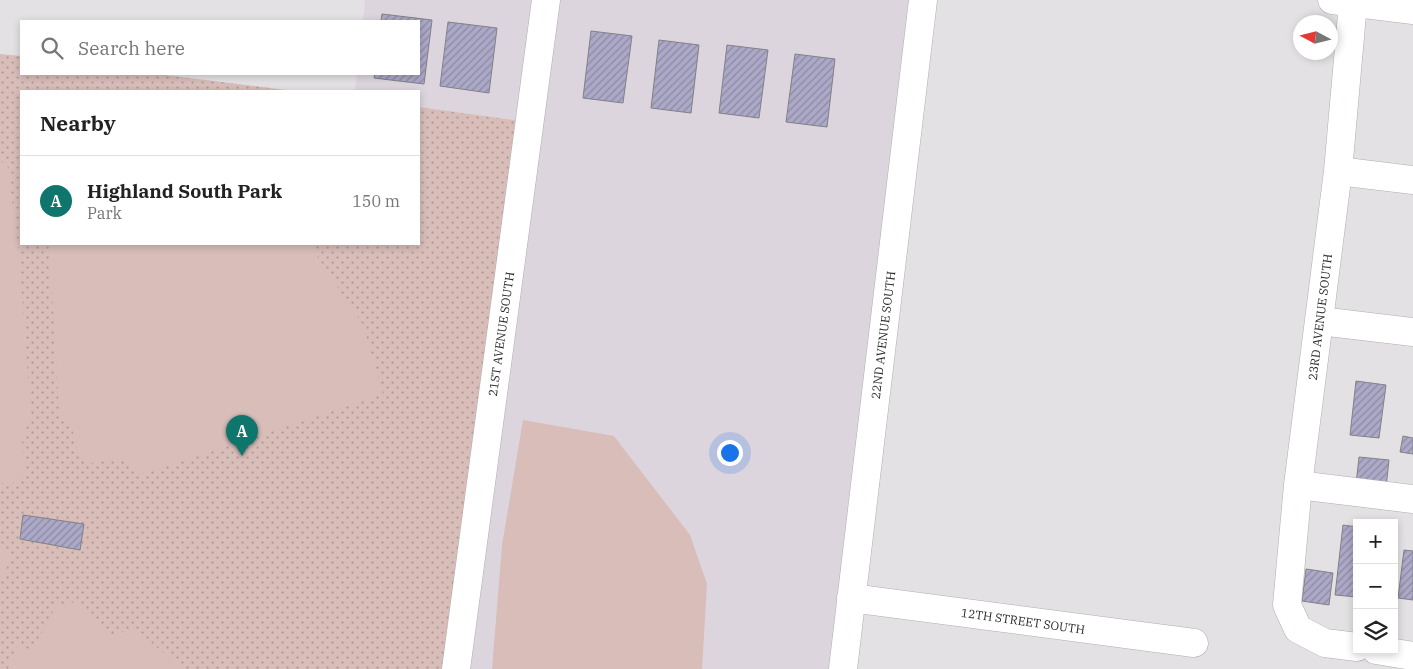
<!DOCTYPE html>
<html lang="en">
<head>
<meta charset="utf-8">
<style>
	:root { --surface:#fff; --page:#f6f6f6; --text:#222; --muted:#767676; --line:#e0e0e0; --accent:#0f766e }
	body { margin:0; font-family:"IBM Plex Serif",serif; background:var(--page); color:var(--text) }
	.controls { position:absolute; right:15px; bottom:15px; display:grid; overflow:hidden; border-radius:0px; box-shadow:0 2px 8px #0003 }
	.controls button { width:45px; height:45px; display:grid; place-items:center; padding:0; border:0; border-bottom:1px solid var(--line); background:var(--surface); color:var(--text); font:25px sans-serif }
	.compass { position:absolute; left:1293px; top:15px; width:45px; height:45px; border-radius:50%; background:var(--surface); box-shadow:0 2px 8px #0003; rotate:277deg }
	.you { position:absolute; left:729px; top:452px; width:18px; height:18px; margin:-12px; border:4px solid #fff; border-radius:50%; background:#1a73e8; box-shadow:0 0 0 8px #1a73e833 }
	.badge { display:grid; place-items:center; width:32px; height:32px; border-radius:50%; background:var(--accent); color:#fff; font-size:16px; font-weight:700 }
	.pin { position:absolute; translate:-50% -41px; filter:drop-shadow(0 1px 2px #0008) }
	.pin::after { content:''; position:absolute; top:26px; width:18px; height:15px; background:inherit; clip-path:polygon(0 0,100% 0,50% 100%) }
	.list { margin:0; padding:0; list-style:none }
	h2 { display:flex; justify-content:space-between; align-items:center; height:65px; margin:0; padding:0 20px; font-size:21px }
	h2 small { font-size:16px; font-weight:400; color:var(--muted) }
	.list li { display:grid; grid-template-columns:32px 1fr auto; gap:15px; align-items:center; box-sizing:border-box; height:90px; padding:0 20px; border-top:1px solid var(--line) }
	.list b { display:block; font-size:19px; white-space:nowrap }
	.list p { margin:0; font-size:16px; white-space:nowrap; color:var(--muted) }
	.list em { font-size:16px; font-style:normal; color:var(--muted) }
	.icon { flex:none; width:28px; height:28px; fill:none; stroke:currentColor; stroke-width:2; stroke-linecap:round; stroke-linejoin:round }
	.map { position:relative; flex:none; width:1413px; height:669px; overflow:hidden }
	.search { position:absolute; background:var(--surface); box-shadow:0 2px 8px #0003; left:20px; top:20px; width:400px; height:55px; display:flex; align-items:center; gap:12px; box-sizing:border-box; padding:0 18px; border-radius:0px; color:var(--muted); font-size:19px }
	.panel { position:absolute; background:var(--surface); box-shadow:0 2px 8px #0003; left:20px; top:90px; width:400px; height:155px; border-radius:0px }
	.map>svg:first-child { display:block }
	.built { fill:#ddd5de }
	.grass { fill:url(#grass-dots) }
	.garden { fill:#d8bdb9 }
	.building { fill:url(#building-hatch); stroke:#828185 }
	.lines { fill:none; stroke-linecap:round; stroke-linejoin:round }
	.minor-casing { stroke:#b0adb0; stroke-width:29 }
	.minor { stroke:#fff; stroke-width:28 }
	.labels { text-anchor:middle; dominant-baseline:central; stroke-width:4; stroke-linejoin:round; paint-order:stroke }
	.street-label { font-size:12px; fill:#2b2a2b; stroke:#fff }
</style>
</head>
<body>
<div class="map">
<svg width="1413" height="669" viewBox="0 0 1413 669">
	<defs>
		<pattern id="grass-dots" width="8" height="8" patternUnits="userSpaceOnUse" patternTransform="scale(1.25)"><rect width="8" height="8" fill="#d8bdb9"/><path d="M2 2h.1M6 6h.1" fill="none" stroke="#af9a97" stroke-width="1.8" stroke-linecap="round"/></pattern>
		<pattern id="building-hatch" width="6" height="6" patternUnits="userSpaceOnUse" patternTransform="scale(1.25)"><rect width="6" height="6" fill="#aca8c7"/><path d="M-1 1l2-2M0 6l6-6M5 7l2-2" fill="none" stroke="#8c89a2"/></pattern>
	</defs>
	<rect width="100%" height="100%" fill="#e4e1e4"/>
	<path class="built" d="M365 0H923L843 669H456L529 122 419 107V91H355L357 74H419V21H363Z"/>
	<path class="grass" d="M0 54 21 56V74H157L294 91H21V244H419V107L529 122 455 669H0Z"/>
	<path class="garden" d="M7 161 19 254 31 414 22 441 26 471 12 484 0 483V163Z
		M49 244H309L363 325 383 394 142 474 126 459 92 463 78 453 71 424 59 412Z
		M523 420 614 436 690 535 707 584 702 669H492L502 545Z
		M0 545 4 546 11 557 0 583Z
		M75 602 110 635 135 629 183 669H8L17 646 33 650 56 606Z"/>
	<path class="building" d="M382 14 432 20 424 84 374 78 375 74H419V21H381Z
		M448 22 497 28 489 93 440 86Z
		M591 31 632 36 623 103 583 98Z
		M659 40 699 45 691 113 651 108Z
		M727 45 768 50 759 118 719 113Z
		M795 54 835 59 827 127 786 122Z
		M1356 381 1386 385 1379 438 1350 435Z
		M1403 436 1413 438V454L1400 452Z
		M1359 457 1389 460 1386 488 1356 484Z
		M23 515 84 524 80 550 20 539Z
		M1343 525 1357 527V597L1335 595Z
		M1404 550 1413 551V600L1398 598Z
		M1306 569 1333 573 1329 605 1302 601Z"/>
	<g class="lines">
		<g class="minor-casing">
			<path id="minor" d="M1332 0 1413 10
				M1353 3 1338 171 1298 485 1287 605 1298 629 1325 643 1357 647
				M1338 171 1413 180
				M1320 321 1413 332
				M1298 485 1413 499
				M851 598 1194 643
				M1376 650 1413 656
				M456 669 546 0
				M843 669 923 0"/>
		</g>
		<use href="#minor" class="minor"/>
	</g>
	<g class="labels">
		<g class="street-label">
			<text transform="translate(1320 317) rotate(-83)">23RD AVENUE SOUTH</text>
			<text transform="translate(501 334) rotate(-82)">21ST AVENUE SOUTH</text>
			<text transform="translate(883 335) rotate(-83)">22ND AVENUE SOUTH</text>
			<text transform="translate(1023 621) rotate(8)">12TH STREET SOUTH</text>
		</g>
	</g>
</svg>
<div class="controls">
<button>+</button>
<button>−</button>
<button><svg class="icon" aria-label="layers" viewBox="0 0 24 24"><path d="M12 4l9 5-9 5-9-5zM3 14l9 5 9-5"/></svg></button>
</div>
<svg class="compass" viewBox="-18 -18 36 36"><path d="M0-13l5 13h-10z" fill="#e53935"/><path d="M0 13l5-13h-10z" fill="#767676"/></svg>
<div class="you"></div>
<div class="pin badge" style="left:242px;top:456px">A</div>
<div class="search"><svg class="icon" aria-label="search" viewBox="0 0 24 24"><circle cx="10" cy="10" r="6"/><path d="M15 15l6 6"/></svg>Search here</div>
<section class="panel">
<h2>Nearby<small></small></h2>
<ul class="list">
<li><span class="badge">A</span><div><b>Highland South Park</b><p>Park</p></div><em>150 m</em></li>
</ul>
</section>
</div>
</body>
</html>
